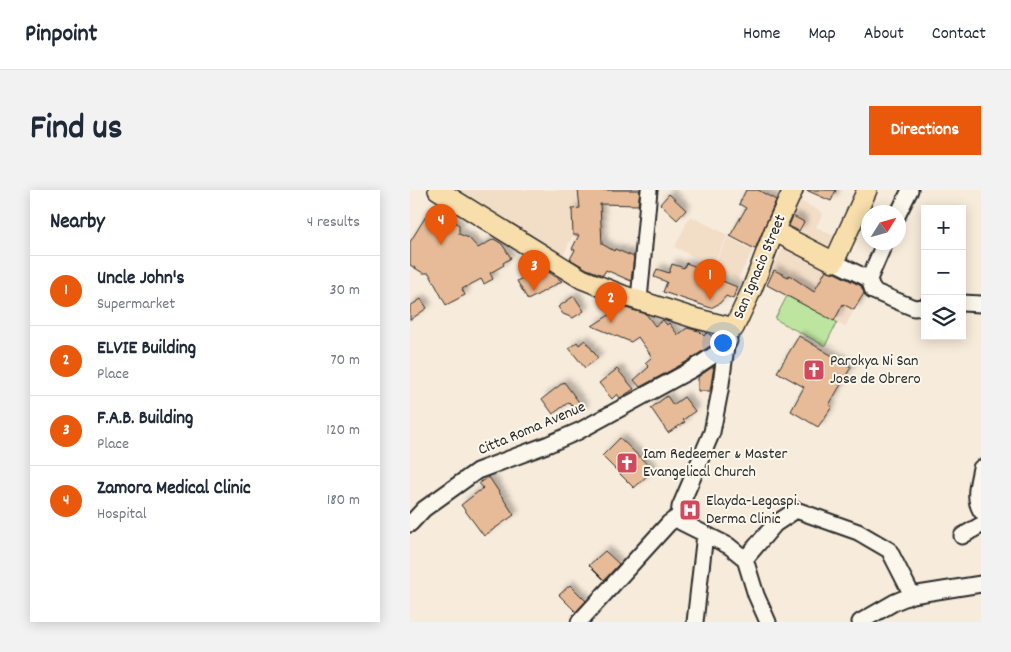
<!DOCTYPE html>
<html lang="en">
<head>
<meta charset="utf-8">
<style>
	:root { --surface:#fff; --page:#f2f2f3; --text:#1f2937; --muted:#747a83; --line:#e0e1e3; --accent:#ea580c }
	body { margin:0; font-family:Dekko,sans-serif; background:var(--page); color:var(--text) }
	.controls { position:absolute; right:15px; top:15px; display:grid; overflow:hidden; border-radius:0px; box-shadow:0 2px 12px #0003 }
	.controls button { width:45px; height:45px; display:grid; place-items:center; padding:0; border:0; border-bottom:1px solid var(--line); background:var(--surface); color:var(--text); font:25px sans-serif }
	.compass { position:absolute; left:451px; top:15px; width:45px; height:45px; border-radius:50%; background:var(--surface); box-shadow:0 2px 12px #0003; rotate:53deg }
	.you { position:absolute; left:312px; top:152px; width:18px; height:18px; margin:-12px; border:4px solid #fff; border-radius:50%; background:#1a73e8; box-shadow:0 0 0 8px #1a73e833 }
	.badge { display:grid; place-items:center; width:32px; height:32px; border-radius:50%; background:var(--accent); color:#fff; font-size:16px; font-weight:700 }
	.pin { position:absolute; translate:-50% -41px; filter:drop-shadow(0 1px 2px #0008) }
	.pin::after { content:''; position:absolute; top:26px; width:18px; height:15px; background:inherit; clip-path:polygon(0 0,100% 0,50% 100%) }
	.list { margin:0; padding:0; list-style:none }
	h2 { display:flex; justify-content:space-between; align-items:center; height:65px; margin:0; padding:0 20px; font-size:21px }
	h2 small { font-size:16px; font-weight:400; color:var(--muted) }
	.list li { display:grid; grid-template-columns:32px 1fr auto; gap:15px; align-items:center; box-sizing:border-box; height:70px; padding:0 20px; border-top:1px solid var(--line) }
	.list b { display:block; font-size:19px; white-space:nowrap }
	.list p { margin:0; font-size:16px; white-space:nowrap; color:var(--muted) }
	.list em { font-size:16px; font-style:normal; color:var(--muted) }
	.icon { flex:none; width:28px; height:28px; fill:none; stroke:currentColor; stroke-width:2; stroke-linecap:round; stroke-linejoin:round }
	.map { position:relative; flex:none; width:571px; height:432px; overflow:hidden; border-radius:0px }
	header { display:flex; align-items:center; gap:30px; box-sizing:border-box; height:70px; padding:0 25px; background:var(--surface); border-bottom:1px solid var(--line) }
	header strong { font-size:24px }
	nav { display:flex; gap:28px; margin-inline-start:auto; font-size:18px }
	.intro { display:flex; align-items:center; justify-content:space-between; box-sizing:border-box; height:120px; padding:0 30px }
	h1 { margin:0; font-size:35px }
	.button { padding:12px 22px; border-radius:0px; background:var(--accent); color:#fff; font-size:18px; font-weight:700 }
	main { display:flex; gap:30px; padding:0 30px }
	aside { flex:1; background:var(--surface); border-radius:0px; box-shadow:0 2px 12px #0003 }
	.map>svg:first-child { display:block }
	.built { fill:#f2ddc7 }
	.park { fill:#bde5a0; stroke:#748866 }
	.building { fill:#e7bb97; stroke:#2b2b2b; filter:url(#shadow) }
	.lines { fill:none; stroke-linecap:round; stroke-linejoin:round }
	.minor-casing { stroke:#2b2b2b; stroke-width:19 }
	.major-casing { stroke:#2b2b2b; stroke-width:22 }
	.minor { stroke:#fbf7ec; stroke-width:15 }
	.major { stroke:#f8deab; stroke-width:19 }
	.labels { text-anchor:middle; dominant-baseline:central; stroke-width:4; stroke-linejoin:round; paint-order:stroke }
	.street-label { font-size:16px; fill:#2b2b2b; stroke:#fbf7ec }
	.poi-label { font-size:16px; fill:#2b2b2b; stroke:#fbf7ec; text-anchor:start }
</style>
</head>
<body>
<header>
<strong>Pinpoint</strong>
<nav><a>Home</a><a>Map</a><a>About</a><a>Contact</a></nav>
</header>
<div class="intro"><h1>Find us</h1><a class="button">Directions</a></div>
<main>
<aside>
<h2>Nearby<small>4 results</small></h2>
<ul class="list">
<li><span class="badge">1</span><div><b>Uncle John's</b><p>Supermarket</p></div><em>30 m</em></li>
<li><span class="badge">2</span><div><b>ELVIE Building</b><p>Place</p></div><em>70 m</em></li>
<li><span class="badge">3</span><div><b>F.A.B. Building</b><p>Place</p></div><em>120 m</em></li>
<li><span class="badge">4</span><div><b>Zamora Medical Clinic</b><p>Hospital</p></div><em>180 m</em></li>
</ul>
</aside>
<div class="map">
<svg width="571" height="432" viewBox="0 0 571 432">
	<defs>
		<filter id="shadow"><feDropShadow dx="4.5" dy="-4.5" stdDeviation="2.5" flood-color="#0004"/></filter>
	</defs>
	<rect width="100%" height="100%" fill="#f7ebdb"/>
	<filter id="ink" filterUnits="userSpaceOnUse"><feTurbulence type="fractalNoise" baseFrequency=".02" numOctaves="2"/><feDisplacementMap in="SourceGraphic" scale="10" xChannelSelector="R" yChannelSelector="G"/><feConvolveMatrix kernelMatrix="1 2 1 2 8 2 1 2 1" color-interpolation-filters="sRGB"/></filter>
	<g filter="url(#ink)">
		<path class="built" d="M42 0H191L195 44 162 47 151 70Z
			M385 8 413 23 406 37 424 46 416 60 388 45 395 32 377 22Z
			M280 26 318 45 302 76 265 57Z
			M318 47 343 60 327 90 303 77Z
			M375 54 456 97 435 137 354 93Z"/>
		<path class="park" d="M377 106 427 132 415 156 365 129Z"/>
		<path class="building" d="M168 0H230L228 15 190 14 192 54 204 61 205 59 224 67 221 91 196 80 193 85 177 79 160 69 165 60 162 59 169 45H163L162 19 170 18Z
			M336 0H348L366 10 345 59 320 46 336 18 329 14Z
			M396 0H426L421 11Z
			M259 4 276 20 267 30 250 14Z
			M16 26 33 37 39 28 49 35V44L59 48 68 58 84 49 92 54 101 68 93 73 94 75 80 83 83 89 74 94 71 89 52 99 55 105 36 115 19 83H13L0 75V52Z
			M383 26 394 32 389 41 379 36Z
			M276 73 287 77 286 80 327 97 323 109 316 106 310 113 301 118 253 102 257 92 244 87 247 79 259 83 262 74 274 78Z
			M131 77 152 91 118 110 107 91Z
			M364 80 378 87 379 85 404 102 416 80 425 83 451 96 454 103 444 120 433 114 424 131 357 95Z
			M164 106 174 121 163 128 153 124 148 117Z
			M11 109 17 118 0 130V116Z
			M212 117 236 124 245 136 253 130 257 135 259 133 268 145 277 138 289 141 294 146 297 143 302 146 303 154 276 172 230 197 224 190 239 177 235 173 242 167 228 147 221 152 182 136Z
			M389 146 441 177 419 215 422 217 408 237 381 221 394 197 367 182Z
			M175 150 188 168 175 178 159 158 167 152 169 155Z
			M304 176 300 201H288V187Z
			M207 179 224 199 210 208 207 204 202 209 189 193Z
			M154 192 174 219 168 224 159 212 143 224 132 209Z
			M257 206 263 215 274 207 285 221 273 230 275 232 258 243 241 218Z
			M210 248 243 280 224 298 192 266Z
			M79 287 104 325 74 346 51 315 73 298 69 293Z
			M195 361 209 374 194 390 179 375Z
			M160 395 176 411 166 422 149 405Z"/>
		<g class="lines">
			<g class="minor-casing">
				<path id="minor" d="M488 24 500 0
					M424 72 459 89
					M459 89 463 101 504 118 515 117
					M459 89 475 52
					M229 110 239 0
					M552 113 571 114
					M571 278C568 294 563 307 571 321
					M269 326 270 317 302 242 310 201 316 157 319 151
					M269 326 271 332 319 356 335 369 346 405 358 432
					M0 334 14 319 67 281 139 254 169 241 281 180 316 157
					M552 346 571 335
					M335 369 365 334 386 320 448 342 479 360 502 405
					M169 432 259 333 269 326
					M285 432 295 344
					M450 432 485 412 502 405 571 394"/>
			</g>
			<g class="major-casing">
				<path id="major" d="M28 0 172 89 215 106 284 128 324 138 342 99 364 41 383 0
					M364 41 424 72 457 0"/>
			</g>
			<use href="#minor" class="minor"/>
			<use href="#major" class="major"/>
		</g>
	</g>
	<defs>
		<g id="church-square" transform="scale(1.125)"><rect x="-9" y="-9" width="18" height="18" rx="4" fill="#d1495b" stroke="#fbf7ec"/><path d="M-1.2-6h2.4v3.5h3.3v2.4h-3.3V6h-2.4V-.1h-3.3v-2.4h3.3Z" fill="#fff"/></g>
		<g id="hospital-square" transform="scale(1.125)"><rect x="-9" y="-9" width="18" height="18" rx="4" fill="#d1495b" stroke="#fbf7ec"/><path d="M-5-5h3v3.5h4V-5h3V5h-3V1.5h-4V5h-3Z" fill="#fff"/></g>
	</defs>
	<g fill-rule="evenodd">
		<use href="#church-square" x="404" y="180"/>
		<use href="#church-square" x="217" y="273"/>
		<use href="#hospital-square" x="280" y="320"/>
	</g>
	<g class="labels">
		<g class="street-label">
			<text transform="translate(350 77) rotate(-67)">San Ignacio Street</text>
			<text transform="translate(122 239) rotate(-23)">Citta Roma Avenue</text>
		</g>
		<g class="poi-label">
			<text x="420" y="171">Parokya Ni San<tspan x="420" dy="18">Jose de Obrero</tspan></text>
			<text x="233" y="264">Iam Redeemer &amp; Master<tspan x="233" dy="18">Evangelical Church</tspan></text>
			<text x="296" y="311">Elayda-Legaspi.<tspan x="296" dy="18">Derma Clinic</tspan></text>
		</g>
	</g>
</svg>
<div class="controls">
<button>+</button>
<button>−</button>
<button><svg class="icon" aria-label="layers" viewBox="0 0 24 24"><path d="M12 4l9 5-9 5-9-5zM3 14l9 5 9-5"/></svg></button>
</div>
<svg class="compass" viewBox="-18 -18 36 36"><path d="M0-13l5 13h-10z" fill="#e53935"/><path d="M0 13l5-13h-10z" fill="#747a83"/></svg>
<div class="you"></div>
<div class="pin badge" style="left:300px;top:110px">1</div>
<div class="pin badge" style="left:201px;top:133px">2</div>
<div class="pin badge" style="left:124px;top:101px">3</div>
<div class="pin badge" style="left:31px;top:55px">4</div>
</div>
</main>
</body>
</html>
